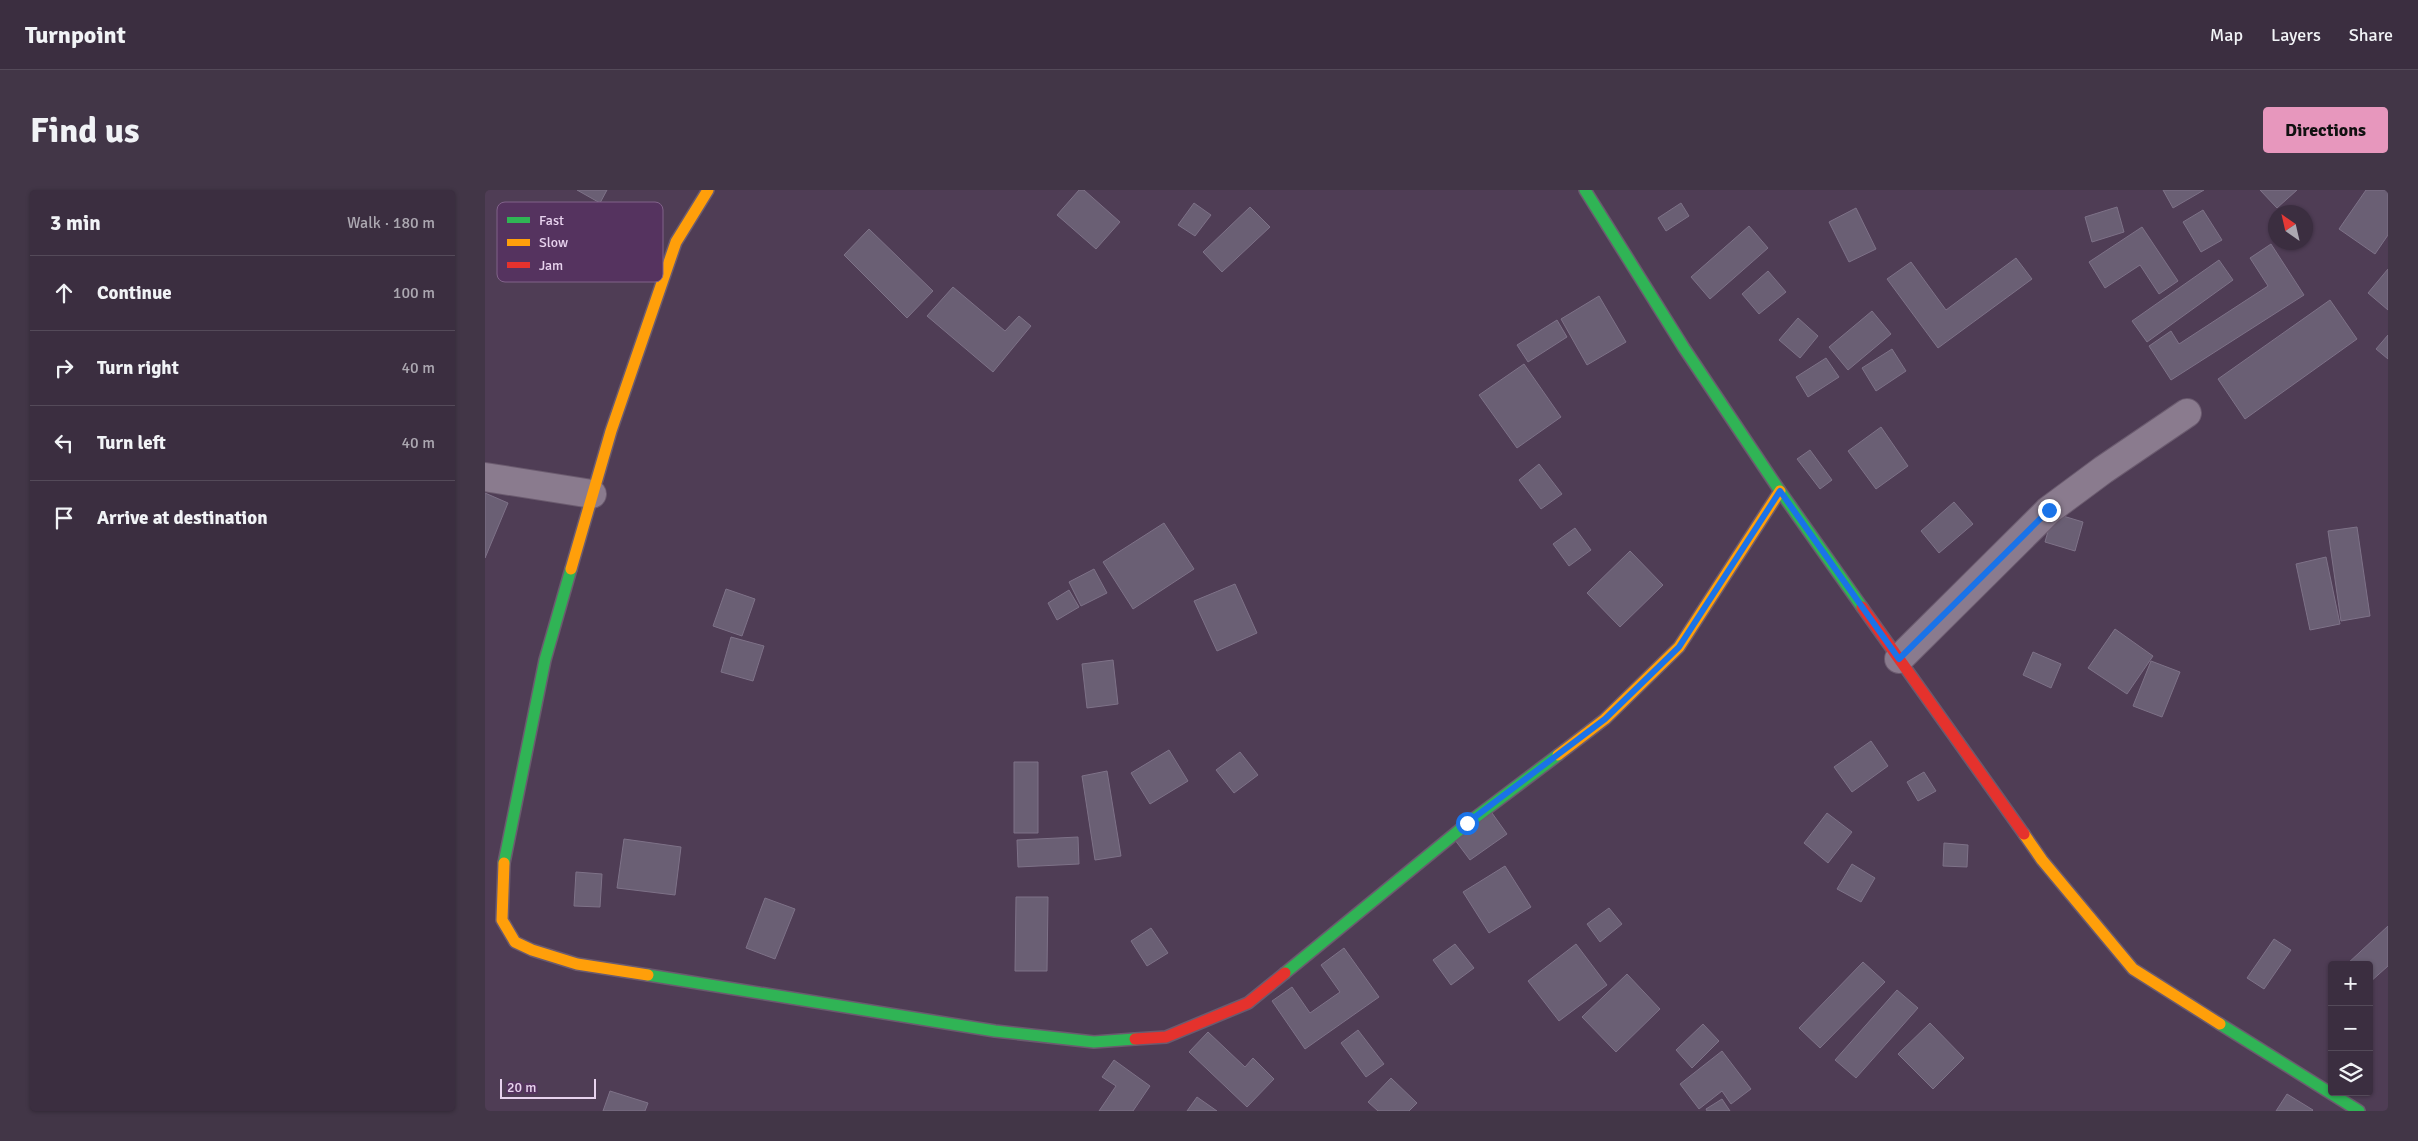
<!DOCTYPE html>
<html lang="en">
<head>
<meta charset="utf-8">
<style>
	:root { --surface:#3b2e40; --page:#423647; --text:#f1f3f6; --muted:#aca8b1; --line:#544a59; --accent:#e797bd }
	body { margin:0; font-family:Signika,sans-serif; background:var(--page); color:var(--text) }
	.controls { position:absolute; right:15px; bottom:15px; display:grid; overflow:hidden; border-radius:5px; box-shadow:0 1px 4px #0004 }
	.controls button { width:45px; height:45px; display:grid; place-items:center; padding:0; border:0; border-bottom:1px solid var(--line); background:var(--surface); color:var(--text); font:25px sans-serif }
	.compass { position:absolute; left:1783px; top:15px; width:45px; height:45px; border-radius:50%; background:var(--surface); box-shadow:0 1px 4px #0004; rotate:326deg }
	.scale { position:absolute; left:15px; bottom:12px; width:96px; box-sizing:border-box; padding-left:5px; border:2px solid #e8d3ee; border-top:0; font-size:14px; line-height:18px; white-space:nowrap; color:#e8d3ee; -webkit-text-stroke:4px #55335f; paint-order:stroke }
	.stop { position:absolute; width:15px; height:15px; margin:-11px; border:4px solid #1a73e8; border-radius:50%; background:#fff }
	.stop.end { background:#1a73e8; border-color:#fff; box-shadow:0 1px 5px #0008 }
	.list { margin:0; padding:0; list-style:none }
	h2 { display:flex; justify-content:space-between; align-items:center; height:65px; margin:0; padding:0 20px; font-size:21px }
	h2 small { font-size:16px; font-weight:400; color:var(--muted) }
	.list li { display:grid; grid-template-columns:32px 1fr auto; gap:15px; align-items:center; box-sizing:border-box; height:75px; padding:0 20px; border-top:1px solid var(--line) }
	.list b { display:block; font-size:19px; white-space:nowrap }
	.list em { font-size:16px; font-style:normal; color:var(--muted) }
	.icon { flex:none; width:28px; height:28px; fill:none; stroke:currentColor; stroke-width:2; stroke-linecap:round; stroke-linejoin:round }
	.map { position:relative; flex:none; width:1903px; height:921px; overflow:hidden; border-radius:5px }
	header { display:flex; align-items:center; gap:30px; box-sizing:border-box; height:70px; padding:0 25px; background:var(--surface); border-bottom:1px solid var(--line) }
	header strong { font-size:24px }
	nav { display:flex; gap:28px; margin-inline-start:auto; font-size:18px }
	.intro { display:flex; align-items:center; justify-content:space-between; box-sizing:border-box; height:120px; padding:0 30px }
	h1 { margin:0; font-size:35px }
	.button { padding:12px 22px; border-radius:5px; background:var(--accent); color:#111; font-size:18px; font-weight:700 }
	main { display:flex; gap:30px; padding:0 30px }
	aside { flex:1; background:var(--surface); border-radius:5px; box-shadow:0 1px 4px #0004 }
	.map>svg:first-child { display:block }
	.building { fill:#6a5f74; stroke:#7e7288 }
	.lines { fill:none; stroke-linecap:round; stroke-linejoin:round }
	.street-casing { stroke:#6b5b6f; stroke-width:30 }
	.fast-casing { stroke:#6b5b6f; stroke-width:14 }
	.slow-casing { stroke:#6b5b6f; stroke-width:14 }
	.jam-casing { stroke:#6b5b6f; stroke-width:14 }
	.street { stroke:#8a7b8e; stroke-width:28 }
	.fast { stroke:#30b455; stroke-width:11 }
	.slow { stroke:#ff9f0a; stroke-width:11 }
	.jam { stroke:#e5322d; stroke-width:11 }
	.route { stroke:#1a73e8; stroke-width:6 }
	.key { fill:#55335f; stroke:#81638a; stroke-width:1 }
	.key-label { font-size:14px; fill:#e8d3ee }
</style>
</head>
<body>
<header>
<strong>Turnpoint</strong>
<nav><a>Map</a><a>Layers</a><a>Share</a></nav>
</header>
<div class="intro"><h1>Find us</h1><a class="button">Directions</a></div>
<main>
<aside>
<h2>3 min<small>Walk · 180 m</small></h2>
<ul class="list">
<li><svg class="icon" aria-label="ahead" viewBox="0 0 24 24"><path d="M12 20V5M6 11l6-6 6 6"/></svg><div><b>Continue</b></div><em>100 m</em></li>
<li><svg class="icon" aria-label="right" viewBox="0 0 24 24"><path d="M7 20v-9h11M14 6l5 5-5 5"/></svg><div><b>Turn right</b></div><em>40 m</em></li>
<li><svg class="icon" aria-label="left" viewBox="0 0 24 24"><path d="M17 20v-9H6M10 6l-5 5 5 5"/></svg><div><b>Turn left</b></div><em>40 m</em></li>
<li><svg class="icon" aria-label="arrive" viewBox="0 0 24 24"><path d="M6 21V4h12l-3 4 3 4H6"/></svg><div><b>Arrive at destination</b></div></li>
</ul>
</aside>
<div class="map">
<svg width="1903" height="921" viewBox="0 0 1903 921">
	<rect width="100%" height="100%" fill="#4f3d55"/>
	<path class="building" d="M92 0H122L115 13Z
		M594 0H599L635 32 611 59 572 25Z
		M1678 0H1719L1688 18Z
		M1775 0H1812L1792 18Z
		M1881 0H1903V45L1890 64 1854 39Z
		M709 13 726 25 710 46 693 35Z
		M1196 13 1204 26 1181 41 1173 28Z
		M765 17 785 37 737 82 718 62Z
		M1632 17 1639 42 1607 52 1600 27Z
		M1371 18 1391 59 1364 72 1344 32Z
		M1718 20 1737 50 1716 62 1698 32Z
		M1264 36 1283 58 1225 109 1206 87Z
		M1657 37 1693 91 1674 104 1655 75 1620 98 1604 72Z
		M384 39 448 101 422 128 359 65Z
		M1786 54 1819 105 1686 190 1664 156 1686 141 1694 154 1783 96 1765 68Z
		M1531 68 1547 89 1453 158 1402 89 1426 72 1461 120Z
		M1734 70 1748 90 1662 152 1647 131Z
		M1903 79V120L1883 103Z
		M1283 81 1301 102 1274 124 1257 104Z
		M468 97 520 141 534 126 546 136 508 182 442 126Z
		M1114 106 1141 152 1102 175 1076 129Z
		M1845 110 1872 149 1760 229 1733 189Z
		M1387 121 1406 144 1363 180 1344 157Z
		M1313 128 1333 146 1315 168 1294 150Z
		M1072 130 1082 147 1043 172 1032 155Z
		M1903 145V169L1891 159Z
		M1407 159 1421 181 1391 201 1377 178Z
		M1341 168 1354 187 1323 207 1311 187Z
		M1039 174 1076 227 1032 258 994 205Z
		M1396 237 1423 276 1391 299 1363 261Z
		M1325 260 1347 290 1335 299 1312 269Z
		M1054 274 1077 304 1056 319 1034 290Z
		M0 303 23 313 0 368Z
		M1469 312 1488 334 1454 363 1436 341Z
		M1568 323 1598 332 1590 361 1560 352Z
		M679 333 709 379 648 419 618 372Z
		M1872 337 1885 426 1856 431 1843 341Z
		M1090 338 1106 360 1084 376 1068 354Z
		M1145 361 1178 395 1135 437 1102 403Z
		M1841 367 1855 434 1825 440 1811 374Z
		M609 379 622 403 596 416 584 392Z
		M750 394 772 443 732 461 709 411Z
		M241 399 270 409 257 446 228 436Z
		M584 400 594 417 572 430 563 413Z
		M1630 439 1668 466 1642 504 1603 478Z
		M246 447 279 456 268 491 236 482Z
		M1548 462 1576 474 1566 498 1538 485Z
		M628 470 633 514 602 518 597 474Z
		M1666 471 1695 482 1677 527 1648 516Z
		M1386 551 1403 576 1367 602 1349 577Z
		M684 560 703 591 665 614 646 583Z
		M755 562 773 585 749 603 731 580Z
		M529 572H553V643H529Z
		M622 581 636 666 610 670 597 586Z
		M1439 582 1451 601 1433 611 1422 592Z
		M1007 623 1022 644 985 670 970 650Z
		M1342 623 1367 642 1343 673 1319 653Z
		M593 647 594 674 533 677 532 650Z
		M139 649 196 657 190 705 132 698Z
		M1459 653 1483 655 1482 677 1458 676Z
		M1367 674 1390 688 1376 712 1352 699Z
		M1020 676 1046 717 1004 743 978 702Z
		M91 682 117 684 115 717 89 716Z
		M531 707H563L562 781H530Z
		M280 708 310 719 290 769 261 758Z
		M1124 718 1137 734 1115 752 1102 734Z
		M1903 736V776L1884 793V775H1861Z
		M666 738 683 763 662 776 646 751Z
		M1789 749 1806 760 1779 799 1762 788Z
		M970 754 989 778 966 795 948 770Z
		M1091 754 1122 795 1074 831 1043 791Z
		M859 758 894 807 820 859 787 811 807 797 825 823 855 802 836 775Z
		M1378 772 1400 792 1335 858 1314 838Z
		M1142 784 1175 819 1131 862 1097 827Z
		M1412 800 1433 818 1371 888 1350 870Z
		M1445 833 1479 868 1448 899 1413 864Z
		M1218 834 1234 851 1207 878 1191 860Z
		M873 840 899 874 881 887 856 853Z
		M723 842 760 877 768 868 789 889 762 917 704 862Z
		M1237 861 1266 899 1246 914 1237 901 1214 919 1195 894Z
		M629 870 665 896 648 921H614L631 896 617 887Z
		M906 888 932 913 924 921H893L883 912Z
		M125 901 163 913 160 921H118Z
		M1802 904 1828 920 1827 921H1791Z
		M712 907 732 921H702Z
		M1237 909 1245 921H1222L1221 919Z"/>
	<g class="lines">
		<g class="street-casing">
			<path id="street" d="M0 287 107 304
				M1414 469 1564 320 1618 280 1702 223"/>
		</g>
		<g class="fast-casing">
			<path id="fast" d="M1100 0 1199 158 1295 301 1377 417
				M19 673 60 470 86 379
				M800 783 983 633 1073 565
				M163 785 510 841 609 852 650 849
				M1735 834 1874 921"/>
		</g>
		<g class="slow-casing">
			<path id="slow" d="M86 379 126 241 191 52 223 0
				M1073 565 1120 529 1194 457 1295 301
				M1539 644 1557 670 1648 779 1735 834
				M19 673 17 730 30 752 47 760 92 774 163 785"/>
		</g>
		<g class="jam-casing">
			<path id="jam" d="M1377 417 1539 644
				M650 849 681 847 763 813 800 783"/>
		</g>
		<use href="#street" class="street"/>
		<use href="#fast" class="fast"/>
		<use href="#slow" class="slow"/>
		<use href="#jam" class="jam"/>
	</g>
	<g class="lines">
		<path class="route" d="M982 633 1120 529 1194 457 1295 301 1414 469 1564 320"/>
	</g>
	<rect x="12" y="12" width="166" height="80" rx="8" class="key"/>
	<rect x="22" y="27" width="23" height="6" fill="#30b455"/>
	<rect x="22" y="49" width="23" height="7" fill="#ff9f0a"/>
	<rect x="22" y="72" width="23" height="6" fill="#e5322d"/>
	<g class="key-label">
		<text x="54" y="35">Fast</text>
		<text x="54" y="57">Slow</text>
		<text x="54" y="80">Jam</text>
	</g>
</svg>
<div class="controls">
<button>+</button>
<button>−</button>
<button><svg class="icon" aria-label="layers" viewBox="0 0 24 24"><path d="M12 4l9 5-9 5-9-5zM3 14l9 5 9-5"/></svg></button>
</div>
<svg class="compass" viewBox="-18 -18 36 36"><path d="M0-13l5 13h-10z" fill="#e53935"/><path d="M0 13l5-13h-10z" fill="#aca8b1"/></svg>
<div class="scale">20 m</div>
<div class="stop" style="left:982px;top:633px"></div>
<div class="stop end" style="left:1564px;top:320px"></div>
</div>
</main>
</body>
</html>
